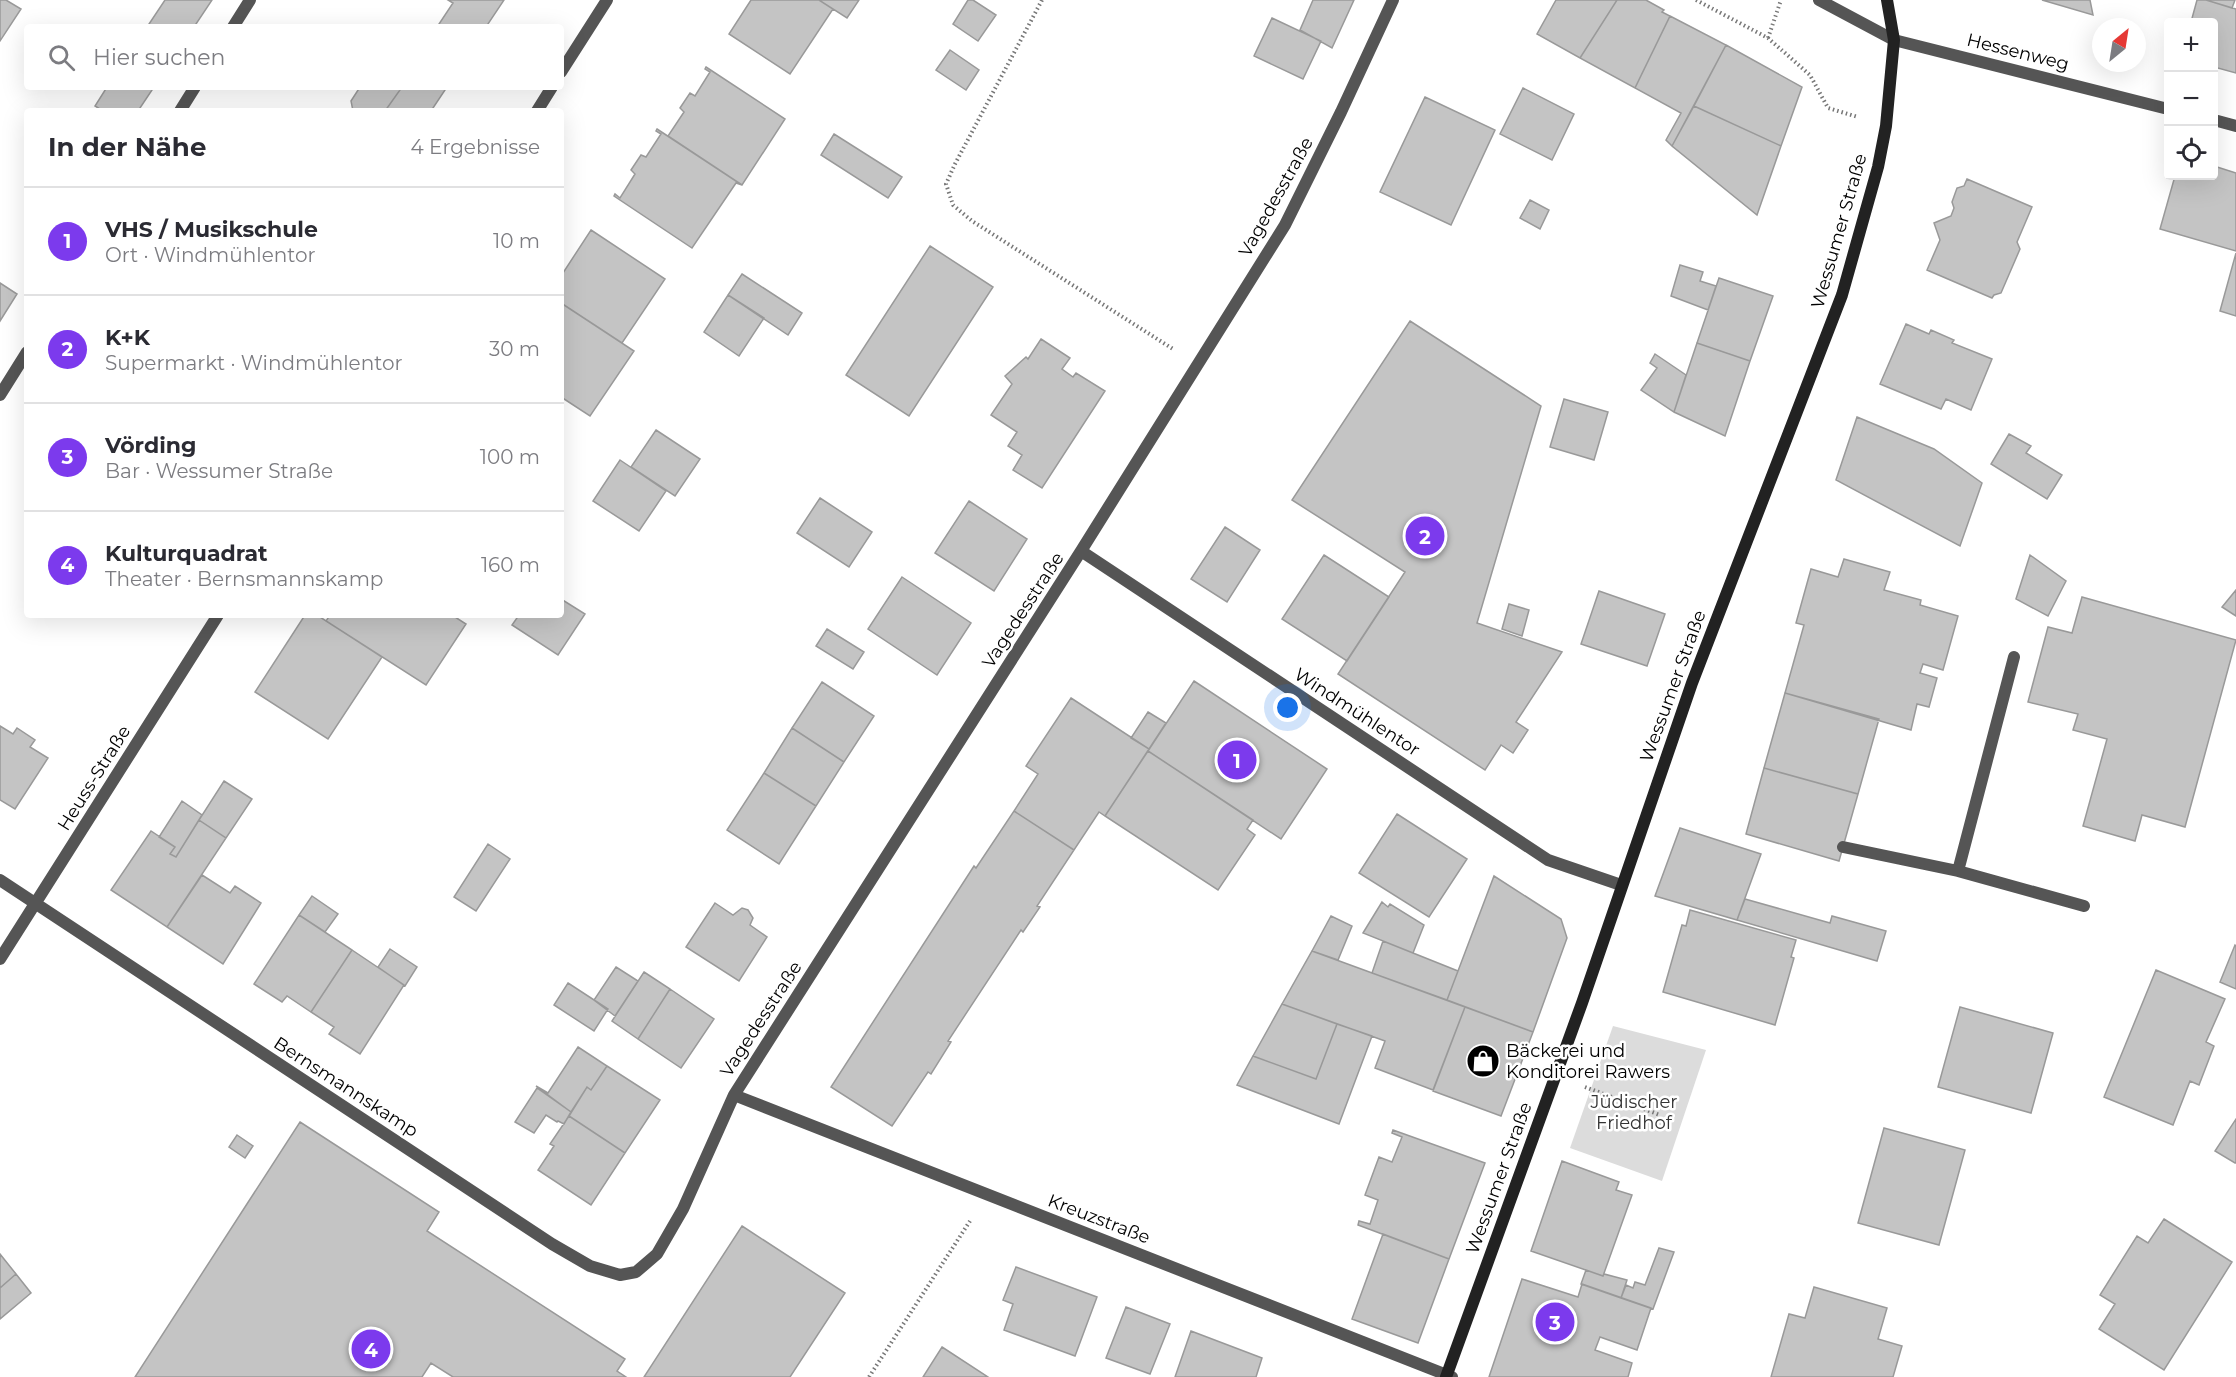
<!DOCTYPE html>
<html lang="de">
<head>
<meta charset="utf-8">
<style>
	:root { --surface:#fff; --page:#f2f2f3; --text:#2b2b33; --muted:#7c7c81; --line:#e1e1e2; --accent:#7c3aed }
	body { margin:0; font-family:Montserrat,sans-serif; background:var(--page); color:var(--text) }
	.controls { position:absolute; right:18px; top:18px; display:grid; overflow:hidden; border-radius:6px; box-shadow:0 6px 24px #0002 }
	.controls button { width:54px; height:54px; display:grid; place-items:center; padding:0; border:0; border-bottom:2px solid var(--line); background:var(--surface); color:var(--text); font:30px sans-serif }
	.compass { position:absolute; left:2092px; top:18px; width:54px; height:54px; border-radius:50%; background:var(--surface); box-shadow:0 6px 24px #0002; rotate:30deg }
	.you { position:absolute; left:1288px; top:708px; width:21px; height:21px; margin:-15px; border:4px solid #fff; border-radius:50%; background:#1a73e8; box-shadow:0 0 0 9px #1a73e833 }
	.badge { display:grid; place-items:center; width:39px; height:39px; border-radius:50%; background:var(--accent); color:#fff; font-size:20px; font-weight:700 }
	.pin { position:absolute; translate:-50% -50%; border:3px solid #fff; box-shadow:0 2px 6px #0006 }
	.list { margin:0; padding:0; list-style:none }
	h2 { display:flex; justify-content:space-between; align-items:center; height:78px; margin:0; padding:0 24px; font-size:26px }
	h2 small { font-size:20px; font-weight:400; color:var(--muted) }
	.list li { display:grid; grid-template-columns:39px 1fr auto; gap:18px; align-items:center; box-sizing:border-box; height:108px; padding:0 24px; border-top:2px solid var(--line) }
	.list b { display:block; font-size:22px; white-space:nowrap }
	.list p { margin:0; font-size:20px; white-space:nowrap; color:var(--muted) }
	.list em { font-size:20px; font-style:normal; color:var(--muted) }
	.icon { flex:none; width:33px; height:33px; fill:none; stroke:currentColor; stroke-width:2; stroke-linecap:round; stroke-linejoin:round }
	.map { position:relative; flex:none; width:2236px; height:1377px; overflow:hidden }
	.search { position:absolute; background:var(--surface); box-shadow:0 6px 24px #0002; left:24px; top:24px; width:540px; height:66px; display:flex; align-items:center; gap:15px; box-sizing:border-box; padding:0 21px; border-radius:6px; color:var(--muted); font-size:22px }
	.panel { position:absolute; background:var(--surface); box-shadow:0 6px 24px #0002; left:24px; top:108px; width:540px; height:510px; border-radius:6px }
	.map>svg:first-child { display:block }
	.green { fill:#dcdcdc }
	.building { fill:#c4c4c4; stroke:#999; stroke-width:1.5 }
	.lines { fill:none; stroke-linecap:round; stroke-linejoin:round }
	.path { stroke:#777; stroke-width:4; stroke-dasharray:1.5 3; stroke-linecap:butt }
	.lane { stroke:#555; stroke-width:12 }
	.street { stroke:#555; stroke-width:12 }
	.secondary { stroke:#222; stroke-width:12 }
	.labels { text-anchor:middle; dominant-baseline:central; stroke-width:5; stroke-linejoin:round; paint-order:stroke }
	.street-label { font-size:18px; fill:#000; stroke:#fff }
	.poi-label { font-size:18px; fill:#000; stroke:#fff; text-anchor:start }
	.park-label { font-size:18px; fill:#333; stroke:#fff }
</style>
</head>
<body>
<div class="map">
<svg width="2236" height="1377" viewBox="0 0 2236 1377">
	<rect width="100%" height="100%" fill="#fff"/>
	<path class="green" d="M1613 1026 1706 1050 1662 1181 1570 1148Z"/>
	<path class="building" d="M0 0H6L21 9 0 41Z
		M165 0H212L194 27H147Z
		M448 0H504L486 27 478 25 477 27H437L453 3Z
		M751 0H819L833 9 790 74 729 34Z
		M819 0H859L847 18Z
		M968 0H973L996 15 978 41 953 24Z
		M1313 0H1354L1332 48 1300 30Z
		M1556 0H1617L1580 58 1537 34Z
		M1617 0H1646L1664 10 1662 12 1670 16 1635 88 1580 58Z
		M2042 0H2090L2093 15Z
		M2197 0H2206L2236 9V73L2214 67V22H2191Z
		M2206 0H2235L2232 8Z
		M1670 16 1726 45 1672 146 1666 140 1681 113 1635 88Z
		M1272 18 1321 41 1303 79 1254 56Z
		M1726 45 1802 87 1781 146 1694 106Z
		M950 50 979 70 966 90 936 70Z
		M706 67 785 119 742 185 668 136 684 112 680 108 690 93 695 96 710 72 705 69Z
		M107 87H154L138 111H103L95 106Z
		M360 87H396L400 90 385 111H353L351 101Z
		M396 87H447L431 111H385L400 90Z
		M1523 88 1574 114 1552 160 1500 134Z
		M1425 97 1495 130 1451 225 1380 192Z
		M1694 106 1781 146 1757 215 1672 146Z
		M657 129 742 185 736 183 692 248 614 196 615 194 620 198 635 174 631 170 641 155 646 157 661 134 656 131Z
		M834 134 902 177 888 198 821 155Z
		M2214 166 2236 173V251L2160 229 2175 176H2214Z
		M1967 179 2032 207 2017 242 2020 249 2001 293 1994 295 1992 298 1927 270 1940 240 1934 223 1951 216 1954 208 1952 202 1957 188 1964 186Z
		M1530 200 1549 210 1540 229 1520 218Z
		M591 230 665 279 622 343 561 303V276Z
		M930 246 993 287 909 416 846 375Z
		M2236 253V316L2220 311Z
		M1680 265 1703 272 1700 281 1716 286 1708 310 1671 296Z
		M742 274 802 313 788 335 728 295Z
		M1719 278 1773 296 1750 361 1697 343Z
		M0 283 17 294 0 321Z
		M728 295 764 318 739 356 704 332Z
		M561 303 634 351 590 416 561 397Z
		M1410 321 1541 406 1477 623 1562 652 1516 722 1528 730 1513 753 1501 745 1485 770 1338 674 1405 572 1292 500Z
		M1906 324 1929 334 1931 330 1954 340 1952 343 1992 359 1971 410 1946 399 1941 409 1880 384Z
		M1041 339 1070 358 1062 369 1073 377 1076 373 1105 391 1042 488 1013 470 1022 455 1008 446 1017 432 991 415 1012 384 1005 376 1026 357 1028 359Z
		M1697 343 1750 361 1725 436 1674 412Z
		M1655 354 1686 375 1674 412 1641 390 1657 368 1650 363Z
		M1564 399 1608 412 1594 460 1550 447Z
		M1857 417 1934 449 1982 483 1960 546 1836 480Z
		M656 430 700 459 675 496 631 467Z
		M2009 434 2031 446 2026 453 2062 475 2047 499 1991 464Z
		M620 460 666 491 639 531 593 501Z
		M820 498 872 532 849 567 797 533Z
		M969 501 1027 539 994 591 935 553Z
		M1225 527 1260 550 1227 602 1191 579Z
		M1324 555 1389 597 1347 661 1282 619Z
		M2030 555 2066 581 2048 616 2016 599Z
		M1844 559 1890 572 1884 590 1921 600 1920 605 1958 616 1943 670 1923 664 1920 673 1937 678 1929 707 1917 704 1911 730 1785 693 1804 625 1796 623 1811 569 1838 577Z
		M902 577 971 623 937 675 868 629Z
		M2236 590V616L2222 607Z
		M1599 591 1665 614 1647 666 1581 644Z
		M2082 597 2236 640 2185 827 2142 815 2135 841 2083 826 2107 739 2073 730 2078 714 2028 702 2048 627 2072 633Z
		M561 599 585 614 558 655 512 625 519 615H561Z
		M1509 604 1529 610 1522 636 1502 629Z
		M305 615H317L382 657 328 739 255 692Z
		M330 615H452L466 624 426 685 326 621Z
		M827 629 864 652 853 669 816 646Z
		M1194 681 1327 769 1281 839 1148 751Z
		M822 682 874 716 844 762 792 728Z
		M1785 693 1879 719 1858 794 1764 768Z
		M1071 698 1149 749 1105 816 1099 812 1074 850 1014 811 1038 774 1026 766Z
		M1148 712 1166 723 1149 749 1131 738Z
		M0 726 13 734 17 728 35 740 30 747 48 758 15 809 0 800Z
		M792 728 844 762 816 806 764 773Z
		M1148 751 1253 820 1247 829 1255 835 1218 890 1105 816Z
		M1764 768 1858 794 1839 861 1746 834Z
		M764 773 816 806 779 864 727 830Z
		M224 781 252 799 226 838 199 820Z
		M182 801 202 815 176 857 170 854 175 847 159 837Z
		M1014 811 1074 850 1037 906 1040 907 1023 932 1021 930 948 1041 951 1042 931 1074 928 1072 892 1126 831 1087 974 866 976 868Z
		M1397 814 1467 859 1429 917 1359 873Z
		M199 820 226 838 167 927 111 890 151 831 175 847 170 854 176 857Z
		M1680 828 1761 854 1737 920 1655 896Z
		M488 844 510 859 476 911 454 897Z
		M202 875 230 893 235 886 261 903 223 964 167 927Z
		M1494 876 1561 919 1567 938 1533 1032 1447 1000Z
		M312 896 338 914 325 932 299 915Z
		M1745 899 1830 923 1832 916 1886 931 1877 961 1737 920Z
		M1382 902 1388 907 1390 904 1424 925 1413 953 1363 933Z
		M715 903 733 915 742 908 748 910 753 918 750 925 767 937 739 981 686 947Z
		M1690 910 1796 940 1791 957 1794 958 1775 1025 1663 992 1682 925 1686 926Z
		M299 915 352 950 311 1012 287 996 282 1002 254 984Z
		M1331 916 1352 926 1338 960 1312 951Z
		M1383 941 1458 971 1447 1000 1372 973Z
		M2235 945 2236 946V989L2220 982Z
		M390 949 417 967 405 986 378 967Z
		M352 950 404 985 360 1054 329 1034 334 1027 311 1012Z
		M1312 951 1465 1007 1433 1090 1375 1068 1385 1041 1282 1004Z
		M616 967 638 981 615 1016 594 1000Z
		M2156 970 2225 999 2206 1042 2214 1046 2199 1085 2190 1081 2173 1125 2104 1097Z
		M644 972 670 989 638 1039 612 1021Z
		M568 983 608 1009 594 1031 554 1005Z
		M670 989 714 1019 681 1068 638 1039Z
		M1282 1004 1337 1024 1316 1079 1253 1056Z
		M1465 1007 1533 1032 1501 1116 1433 1091Z
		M1960 1007 2053 1033 2031 1113 1938 1087Z
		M1337 1024 1372 1036 1339 1124 1237 1085 1253 1056 1316 1079Z
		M578 1047 607 1066 591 1090 587 1087 571 1112 536 1086 548 1093Z
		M607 1066 660 1100 625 1153 569 1116 587 1087 591 1090Z
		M537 1088 571 1112 564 1124 558 1121 557 1122 546 1115 534 1133 515 1122Z
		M569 1116 625 1153 591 1205 538 1170 554 1146 550 1144Z
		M2236 1119V1163H2235L2215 1151Z
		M300 1122 439 1212 427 1231 625 1359 617 1371 626 1377H453L431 1363 422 1377H135Z
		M1884 1128 1965 1150 1939 1245 1858 1223Z
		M1393 1130 1485 1163 1449 1259 1358 1225 1359 1221 1370 1224 1378 1200 1365 1195 1379 1157 1392 1162 1402 1137 1392 1133Z
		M237 1135 253 1146 245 1158 229 1147Z
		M1562 1161 1619 1182 1616 1190 1632 1195 1603 1276 1531 1251Z
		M2164 1219 2232 1262 2164 1370 2099 1329 2115 1304 2100 1295 2137 1236 2148 1243Z
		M742 1226 845 1293 790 1377H644Z
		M1383 1234 1449 1259 1418 1343 1352 1319Z
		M1659 1248 1674 1252 1653 1309 1621 1298 1626 1285 1633 1288 1635 1282 1645 1285Z
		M0 1254 16 1274 0 1288Z
		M1016 1267 1097 1297 1075 1356 1004 1330 1013 1304 1003 1300Z
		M1586 1270 1603 1276 1604 1274 1627 1280 1621 1298 1581 1284Z
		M16 1274 31 1293 0 1319V1288Z
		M1522 1279 1578 1297 1582 1284 1651 1308 1637 1350 1600 1337 1595 1350 1632 1363 1628 1377H1489Z
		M1814 1287 1887 1308 1878 1339 1902 1346 1893 1377H1771L1789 1314 1805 1318Z
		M1126 1307 1170 1324 1150 1374 1106 1358Z
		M1191 1331 1262 1358 1256 1377H1175Z
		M942 1347 988 1377H923Z"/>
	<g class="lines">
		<path class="path" d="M1042 0 955 164 946 184 953 205 972 221 1173 349
			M1696 0 1768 38 1810 75 1828 108 1858 117
			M1768 38 1781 0
			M1585 1087 1660 1115
			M869 1377 970 1221"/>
		<path class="lane" d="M233 27 250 0
			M180 111 195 87
			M0 395 27 352
			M1843 847 1958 871 2084 906
			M1958 871 2014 657"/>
		<path class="street" d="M1819 0 1894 40 2168 109
			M561 72 607 0
			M537 111 552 87
			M2214 120 2236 126
			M1081 551 1548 860 1621 885
			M0 880 552 1244 590 1266 620 1275 636 1272 657 1254 683 1209 734 1095 1081 551 1285 225 1341 112 1393 0
			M0 959 218 615
			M734 1095 1452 1377"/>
		<path class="secondary" d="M1446 1377 1582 1003 1692 683 1842 295 1878 167 1886 126 1894 40 1887 0"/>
	</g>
	<defs>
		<g id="shop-disc" transform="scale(1.725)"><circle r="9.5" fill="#000" stroke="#fff"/><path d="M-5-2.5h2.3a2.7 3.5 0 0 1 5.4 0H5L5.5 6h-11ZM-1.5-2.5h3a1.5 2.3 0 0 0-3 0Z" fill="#fff"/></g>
	</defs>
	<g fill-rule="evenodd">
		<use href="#shop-disc" x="1483" y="1061"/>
	</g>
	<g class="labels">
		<g class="street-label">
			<text transform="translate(2018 52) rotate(14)">Hessenweg</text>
			<text transform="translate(1276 197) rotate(-61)">Vagedesstraße</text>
			<text transform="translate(1839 231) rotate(-74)">Wessumer Straße</text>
			<text transform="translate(1023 610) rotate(-57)">Vagedesstraße</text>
			<text transform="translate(1673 686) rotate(-70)">Wessumer Straße</text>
			<text transform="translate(1357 712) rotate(33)">Windmühlentor</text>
			<text transform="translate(94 778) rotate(-58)">Heuss-Straße</text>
			<text transform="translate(761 1019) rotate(-57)">Vagedesstraße</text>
			<text transform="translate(346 1087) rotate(33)">Bernsmannskamp</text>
			<text transform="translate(1499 1178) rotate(-70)">Wessumer Straße</text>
			<text transform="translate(1099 1219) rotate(21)">Kreuzstraße</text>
		</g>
		<g class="poi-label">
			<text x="1506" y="1051">Bäckerei und<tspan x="1506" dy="21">Konditorei Rawers</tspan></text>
		</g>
		<g class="park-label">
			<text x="1634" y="1102">Jüdischer<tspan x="1634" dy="21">Friedhof</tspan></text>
		</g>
	</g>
</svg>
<div class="controls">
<button>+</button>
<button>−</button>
<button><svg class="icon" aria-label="locate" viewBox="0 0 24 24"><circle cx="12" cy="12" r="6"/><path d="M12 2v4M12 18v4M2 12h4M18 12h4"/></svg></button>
</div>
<svg class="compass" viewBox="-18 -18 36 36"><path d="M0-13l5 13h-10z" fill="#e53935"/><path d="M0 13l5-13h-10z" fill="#7c7c81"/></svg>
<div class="you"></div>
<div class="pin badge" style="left:1237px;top:760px">1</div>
<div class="pin badge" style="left:1425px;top:536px">2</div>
<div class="pin badge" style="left:1555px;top:1322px">3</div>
<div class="pin badge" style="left:371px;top:1349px">4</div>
<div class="search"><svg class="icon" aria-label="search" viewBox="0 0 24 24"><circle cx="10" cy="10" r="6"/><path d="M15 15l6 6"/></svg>Hier suchen</div>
<section class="panel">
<h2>In der Nähe<small>4 Ergebnisse</small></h2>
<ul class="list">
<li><span class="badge">1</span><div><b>VHS / Musikschule</b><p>Ort · Windmühlentor</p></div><em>10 m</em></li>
<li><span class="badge">2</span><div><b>K+K</b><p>Supermarkt · Windmühlentor</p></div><em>30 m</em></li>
<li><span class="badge">3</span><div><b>Vörding</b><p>Bar · Wessumer Straße</p></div><em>100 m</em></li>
<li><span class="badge">4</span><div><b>Kulturquadrat</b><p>Theater · Bernsmannskamp</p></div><em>160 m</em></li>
</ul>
</section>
</div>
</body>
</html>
